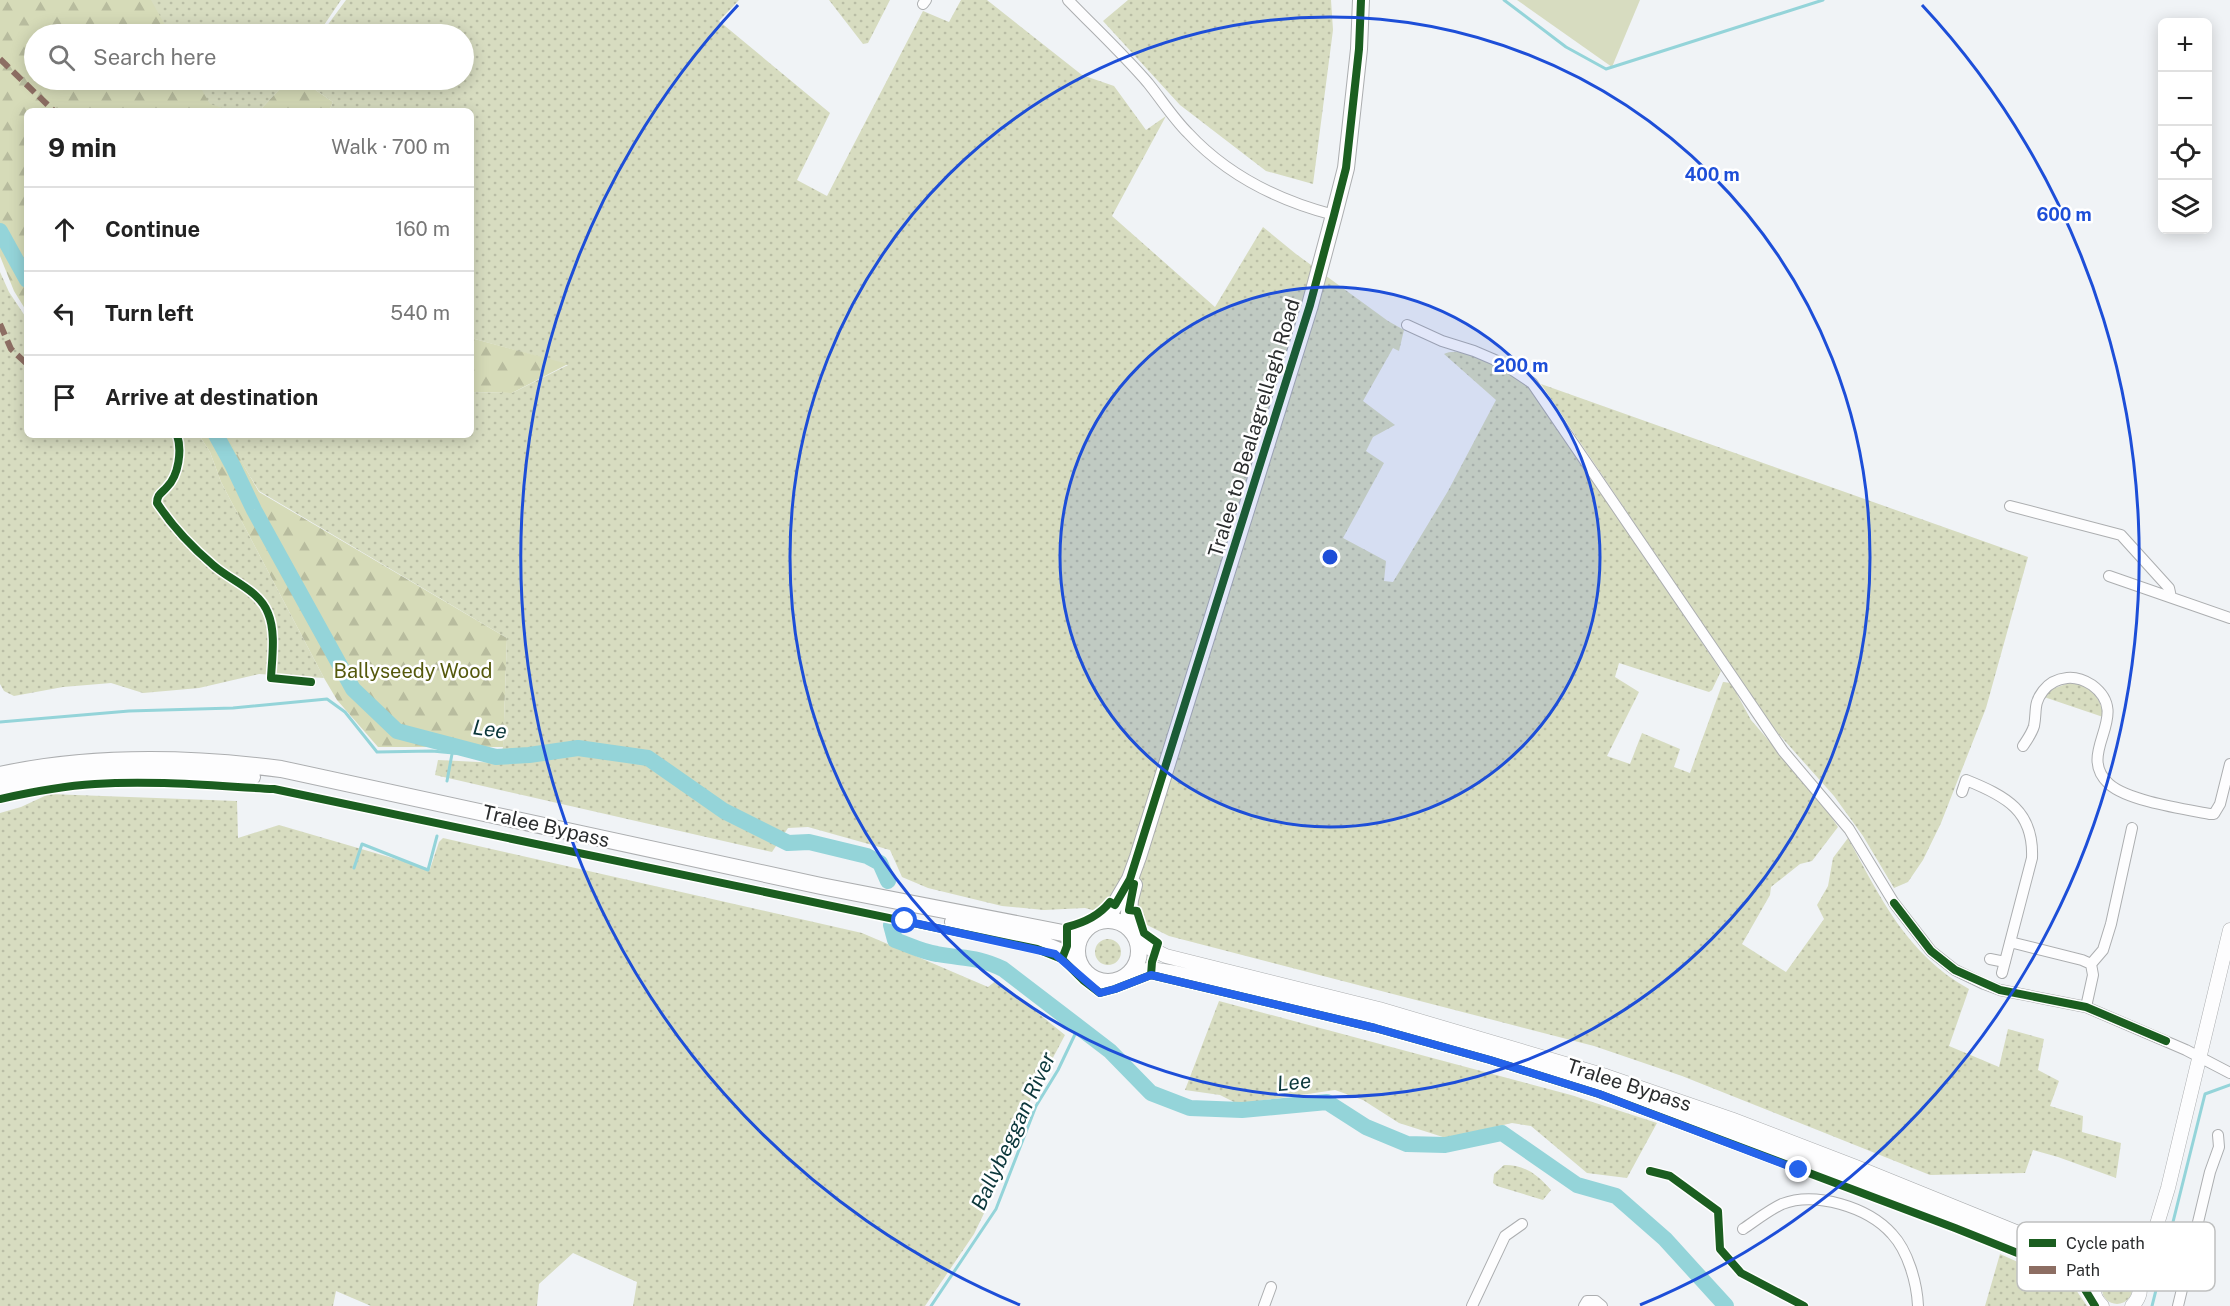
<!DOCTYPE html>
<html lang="en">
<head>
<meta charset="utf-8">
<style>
	:root { --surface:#fff; --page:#f6f6f6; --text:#222; --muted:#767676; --line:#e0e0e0 }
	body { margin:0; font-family:"Public Sans",sans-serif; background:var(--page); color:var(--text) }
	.controls { position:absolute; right:18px; top:18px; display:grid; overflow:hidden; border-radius:9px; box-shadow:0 3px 15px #0003 }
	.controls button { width:54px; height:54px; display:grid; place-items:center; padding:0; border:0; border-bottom:2px solid var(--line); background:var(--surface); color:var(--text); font:30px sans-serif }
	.stop { position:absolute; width:18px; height:18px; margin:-14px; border:4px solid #2563eb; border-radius:50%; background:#fff }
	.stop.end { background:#2563eb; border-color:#fff; box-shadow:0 2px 6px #0008 }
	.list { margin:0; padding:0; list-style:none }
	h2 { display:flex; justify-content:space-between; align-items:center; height:78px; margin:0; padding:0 24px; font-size:26px }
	h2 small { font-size:20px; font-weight:400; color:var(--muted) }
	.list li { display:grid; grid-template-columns:39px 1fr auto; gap:18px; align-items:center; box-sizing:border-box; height:84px; padding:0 24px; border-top:2px solid var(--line) }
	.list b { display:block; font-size:22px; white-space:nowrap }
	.list em { font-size:20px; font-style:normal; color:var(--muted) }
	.icon { flex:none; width:33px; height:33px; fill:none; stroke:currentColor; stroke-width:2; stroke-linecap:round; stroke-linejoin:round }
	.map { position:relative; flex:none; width:2230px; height:1306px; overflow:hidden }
	.search { position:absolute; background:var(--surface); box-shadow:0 3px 15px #0003; left:24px; top:24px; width:450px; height:66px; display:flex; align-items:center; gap:15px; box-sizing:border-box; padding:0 21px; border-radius:33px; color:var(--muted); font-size:22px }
	.panel { position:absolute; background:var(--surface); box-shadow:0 3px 15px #0003; left:24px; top:108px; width:450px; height:330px; border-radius:9px }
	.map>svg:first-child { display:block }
	.grass { fill:url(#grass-dots) }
	.forest { fill:url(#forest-firs) }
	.pitch { fill:#d7dcc0 }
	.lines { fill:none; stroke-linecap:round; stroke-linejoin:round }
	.stream { stroke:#94d4d9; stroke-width:3 }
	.river { stroke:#94d4d9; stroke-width:16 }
	.minor-casing { stroke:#acaeb0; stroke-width:12 }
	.major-casing { stroke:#acaeb0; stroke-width:15 }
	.highway-casing { stroke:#acaeb0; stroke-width:18 }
	.minor { stroke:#fdfdfe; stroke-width:10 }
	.major { stroke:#fdfdfe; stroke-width:14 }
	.highway { stroke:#fdfdfe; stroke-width:16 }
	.quiet { stroke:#8d6e63; stroke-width:6; stroke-dasharray:12 6; stroke-linecap:butt }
	.cycleway-casing { stroke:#fff; stroke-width:11 }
	.cycleway { stroke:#1b5e20; stroke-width:8 }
	.route { stroke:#2563eb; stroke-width:8 }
	.ring { fill:none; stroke:#1d4ed8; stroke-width:3 }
	.labels { text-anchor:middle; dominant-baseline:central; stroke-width:5; stroke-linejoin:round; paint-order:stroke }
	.street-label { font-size:20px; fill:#2a2c2d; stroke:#fff }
	.park-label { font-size:20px; fill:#55590d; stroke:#fff }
	.water-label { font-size:21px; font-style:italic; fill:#0b373b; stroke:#fff }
	.key { fill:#fff; stroke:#bfc0c0; stroke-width:1.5 }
	.key-label { font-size:16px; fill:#2a2c2d }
	.centre { fill:#1d4ed8; stroke:#fff; stroke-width:3 }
	.ring-label { font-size:18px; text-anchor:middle; font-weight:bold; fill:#1d4ed8; stroke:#fff; stroke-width:5; stroke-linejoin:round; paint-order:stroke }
</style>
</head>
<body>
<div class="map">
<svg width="2230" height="1306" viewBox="0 0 2230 1306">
	<defs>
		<pattern id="grass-dots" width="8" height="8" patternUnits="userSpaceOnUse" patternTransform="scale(1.5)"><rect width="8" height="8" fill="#d7dcc0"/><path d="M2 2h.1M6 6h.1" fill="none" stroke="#b9bda5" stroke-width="1.8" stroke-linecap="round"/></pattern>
		<pattern id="forest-firs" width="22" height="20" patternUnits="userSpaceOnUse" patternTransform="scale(1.5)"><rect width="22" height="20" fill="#d6dbb8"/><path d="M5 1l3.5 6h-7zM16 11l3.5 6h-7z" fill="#b8bc9e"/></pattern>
	</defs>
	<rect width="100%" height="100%" fill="#f0f3f6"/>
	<path class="grass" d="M150 0H341L318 34H169Z
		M346 0H739L719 21 830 113 797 180 827 196 923 11 949 22 961 0H987L1082 75 1114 86 1146 130 1166 116 1112 216 1215 307 1263 227 1296 254 1388 321 1404 330 1399 351 1393 348 1363 401 1395 425 1373 437 1366 451 1384 463 1343 538 1386 561 1384 581 1393 582 1448 491 1496 400 1444 354C1465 343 1513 375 1531 388L1721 671 1712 690 1709 692 1619 663 1615 677 1639 692 1607 756 1630 764 1642 733 1680 749 1674 767 1690 773 1723 682 1731 683 1751 720 1820 800 1838 827 1812 861 1800 864 1771 887 1770 895 1742 944 1786 972 1824 919 1817 905 1828 886 1833 858 1848 838C1880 897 1907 955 1969 989L1949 1046 1999 1067 2008 1029 2044 1039 2038 1070 2059 1081 2050 1106 2083 1116 2082 1132 2121 1143 2116 1178 2058 1157 2033 1150 2025 1173 1930 1175 1682 1076 1594 1046 1169 936 1147 925 1085 908 1044 910 1002 906 928 888 902 877 890 850 808 827 788 828 772 852 435 775 438 760 499 763 503 747 507 638 259 491 228 440 232 435H471V392L512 393 568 365 471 338V111H329L333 102 301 80H464V34H321Z
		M829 0H890L868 43 863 44Z
		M1128 0H1331L1333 30 1313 184 1266 171 1180 105 1103 21Z
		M194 80H288L259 111H225L208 105Z
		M0 272 9 292 27 319V435H199L210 452 221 482 324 678 259 674 199 688 143 693 111 683 63 687 14 696 4 691 0 684Z
		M1541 384 2028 557 1986 708 1941 823 1923 860 1908 882 1894 888 1863 836 1834 796 1768 722Z
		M2069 683C2089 684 2102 697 2103 717L2044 697 2052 689Z
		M49 794 237 801 238 838 279 825 430 869 439 842 443 838 862 933 988 987 997 980 1065 1035 1013 1133 989 1203 974 1234 925 1306H633L637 1282 573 1253 539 1284 537 1306H371L336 1291 333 1306H0V813L21 807Z
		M1095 952a13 13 0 1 1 26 0a13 13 0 1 1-26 0Z
		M1219 1001 1571 1095 1657 1123 1627 1178 1587 1173 1531 1126 1512 1123 1446 1138 1399 1123 1363 1100 1335 1090 1238 1104 1220 1095 1185 1090Z
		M1504 1165C1525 1165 1537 1174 1551 1190L1543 1200 1497 1186 1493 1183 1494 1174Z
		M2000 1254 2074 1287 2087 1306H1985Z
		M2102 1289a15 15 0 1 1 30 0a15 15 0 1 1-30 0Z"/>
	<path class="forest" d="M0 0H151L170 34H34V80H196L210 104 232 111H27V312L14 291 0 256Z
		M288 80H301L333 102 329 111H259Z
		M471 338 568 364 512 393 471 392Z
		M199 435H232L229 440 259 492 507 638 503 747H378L337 700 324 678 221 482 210 452Z"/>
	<path class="pitch" d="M1517 0H1640L1612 67Z"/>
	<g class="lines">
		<path class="stream" d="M1504 0 1566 47 1606 69 1823 0
			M0 722 129 711 233 708 327 699 345 712 377 752 432 751 496 757
			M447 781 452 754
			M354 868 362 844 428 870 437 836
			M931 1306 996 1209 1036 1106 1058 1070 1079 1026
			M2152 1306 2205 1094 2230 1085"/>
		<path class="river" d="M0 231 27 280
			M216 435 233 466 254 510 353 689 397 731 496 757 529 755 578 748 648 758 724 811 788 843 809 842 867 856 880 863 888 881
			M891 925 895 940C909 945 923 952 937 954 964 959 976 956 1003 969L1110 1051 1151 1093 1190 1108 1242 1110 1327 1102 1366 1127 1407 1144 1445 1145 1502 1133 1577 1185 1616 1196 1665 1239 1726 1306"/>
		<g class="minor-casing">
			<path id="minor" d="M1068 0C1094 27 1123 54 1148 83 1161 99 1173 118 1188 133 1227 175 1280 201 1334 215
				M923 4 926 0
				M1407 325 1442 341 1474 351 1502 363 1532 383 1783 751 1849 829 1894 903 1931 951 1955 970 1984 984 2000 990 2086 1007 2186 1050 2230 1073
				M2010 506 2121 535 2169 588 2171 597
				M2109 576 2230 618
				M2023 746C2027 740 2032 733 2034 726 2037 711 2033 704 2043 691 2049 683 2057 679 2067 678 2076 677 2084 680 2092 685 2134 716 2074 752 2109 784 2128 801 2184 809 2210 814H2214L2220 804 2230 764
				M1962 792 1966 780C2006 796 2034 811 2032 858L2002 973
				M2010 942 2082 960 2091 964 2093 975 2086 1007
				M1990 959 2005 962
				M2091 964 2103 950 2111 924 2132 828
				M1743 1229C1755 1221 1769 1210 1782 1204 1815 1191 1868 1207 1892 1234 1908 1251 1917 1283 1918 1306
				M1264 1306 1271 1287
				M1472 1306 1505 1236 1522 1224
				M1584 1306 1587 1301H1596L1602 1306
				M2178 1306 2210 1172 2219 1147 2218 1135"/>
		</g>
		<g class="major-casing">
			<path id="major" d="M1139 943 1166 956 1379 1009 1606 1076 1731 1119 1856 1167 2105 1268
				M1128 975 1151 969 1176 973 1259 992 1376 1021 1601 1087 1722 1128 1847 1176 2054 1261 2083 1278 2093 1290
				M2117 1265 2145 1240 2152 1231
				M2137 1278 2151 1244 2168 1188 2230 930
				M2102 1306C2073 1278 2125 1245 2138 1280 2142 1290 2139 1299 2132 1306"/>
		</g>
		<g class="highway-casing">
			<path id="highway" d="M0 775C92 755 188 757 281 769L821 886 1068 934 1087 928
				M0 787C82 770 168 767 252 777
				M1077 951a31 31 0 1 1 62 0a31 31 0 1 1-62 0Z
				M1106 920 1130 879 1138 857 1310 305 1334 215 1346 168 1359 49 1361 0
				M953 922C996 932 1041 937 1079 962
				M1128 926 1130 900 1134 885"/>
		</g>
		<use href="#minor" class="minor"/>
		<use href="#major" class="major"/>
		<use href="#highway" class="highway"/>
		<path class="quiet" d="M0 59 54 111
			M0 324 11 349 27 364"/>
		<g class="cycleway-casing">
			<path id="cycleway" d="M177 435C182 450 179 475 167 487 162 493 157 494 157 503 172 526 193 548 213 565 231 581 259 590 268 613 276 632 272 658 271 678L311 682
				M0 799C31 792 63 786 95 784 154 780 215 786 274 789L1037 949 1062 959 1083 980 1100 993 1115 989 1151 975 1375 1028 1490 1060 1599 1094 1955 1228 2045 1264 2081 1283 2095 1306
				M1134 884 1129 910 1137 911 1144 933 1158 943 1152 962 1151 975
				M1894 903 1931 951 1955 970 2000 990 2086 1007 2166 1041
				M1062 959 1067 946V927C1083 923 1099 916 1110 902L1115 905 1130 879 1310 305 1334 215 1346 168 1359 49 1361 0
				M1650 1171 1670 1176 1718 1211 1720 1249 1741 1273 1804 1306"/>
		</g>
		<use href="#cycleway" class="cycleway"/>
	</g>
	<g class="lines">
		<path class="route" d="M905 921 1055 954 1100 993 1115 989 1151 975 1375 1028 1490 1060 1599 1094 1799 1170"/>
	</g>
	<circle cx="1330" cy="557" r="270" fill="#1d4ed8" fill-opacity=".12"/>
	<g class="ring">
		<circle cx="1330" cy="557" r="270"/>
		<circle cx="1330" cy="557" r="540"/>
		<path d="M1020 1305A810 810 0 0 1 738 5M1922 5A810 810 0 0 1 1640 1305"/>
	</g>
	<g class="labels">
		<g class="street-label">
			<text transform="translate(1254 428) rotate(-73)">Tralee to Bealagrellagh Road</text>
			<text transform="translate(546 826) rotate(13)">Tralee Bypass</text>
			<text transform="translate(1629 1085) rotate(18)">Tralee Bypass</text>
		</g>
		<g class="park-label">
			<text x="413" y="671">Ballyseedy Wood</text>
		</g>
		<g class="water-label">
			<text transform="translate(490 729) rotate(8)">Lee</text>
			<text transform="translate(1294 1082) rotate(-6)">Lee</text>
			<text transform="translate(1013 1131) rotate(-65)">Ballybeggan River</text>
		</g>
	</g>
	<rect x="2017" y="1222" width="198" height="69" rx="9" class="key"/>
	<rect x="2029" y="1239" width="27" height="8" fill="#1b5e20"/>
	<rect x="2029" y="1266" width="27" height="8" fill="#8d6e63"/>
	<g class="key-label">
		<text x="2066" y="1249">Cycle path</text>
		<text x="2066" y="1276">Path</text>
	</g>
	<circle cx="1330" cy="557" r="9" class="centre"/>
	<g class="ring-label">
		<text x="1712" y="181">400 m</text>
		<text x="2064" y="221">600 m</text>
		<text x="1521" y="372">200 m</text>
	</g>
</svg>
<div class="controls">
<button>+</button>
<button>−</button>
<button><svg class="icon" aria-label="locate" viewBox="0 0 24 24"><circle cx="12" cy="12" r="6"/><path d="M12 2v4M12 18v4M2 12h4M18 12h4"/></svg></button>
<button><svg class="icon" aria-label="layers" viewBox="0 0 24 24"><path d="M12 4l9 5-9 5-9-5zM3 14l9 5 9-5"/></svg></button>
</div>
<div class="stop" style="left:905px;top:921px"></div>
<div class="stop end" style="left:1799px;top:1170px"></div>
<div class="search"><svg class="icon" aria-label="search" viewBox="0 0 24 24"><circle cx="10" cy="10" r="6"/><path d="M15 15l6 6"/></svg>Search here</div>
<section class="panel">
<h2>9 min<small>Walk · 700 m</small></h2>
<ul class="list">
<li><svg class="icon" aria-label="ahead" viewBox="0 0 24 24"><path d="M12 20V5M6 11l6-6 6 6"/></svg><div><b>Continue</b></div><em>160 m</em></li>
<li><svg class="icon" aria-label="left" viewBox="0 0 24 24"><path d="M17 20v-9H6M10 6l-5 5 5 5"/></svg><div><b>Turn left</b></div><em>540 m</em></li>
<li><svg class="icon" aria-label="arrive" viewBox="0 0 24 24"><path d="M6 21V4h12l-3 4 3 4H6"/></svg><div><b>Arrive at destination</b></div></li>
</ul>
</section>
</div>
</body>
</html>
